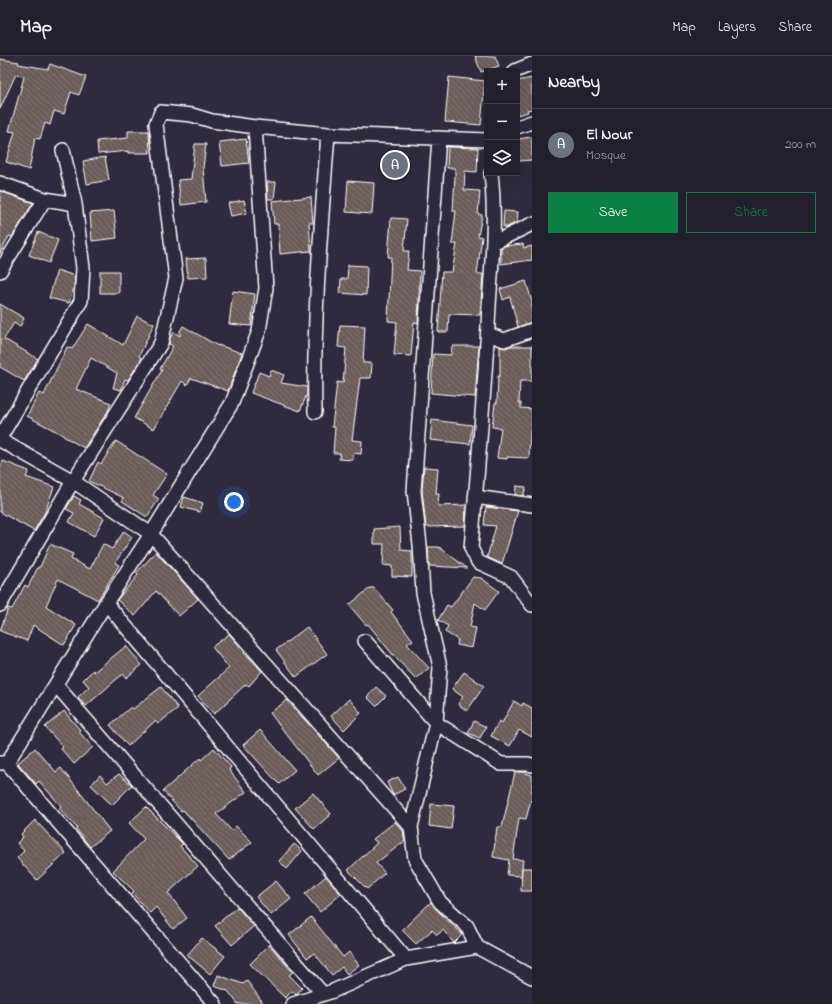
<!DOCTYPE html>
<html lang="en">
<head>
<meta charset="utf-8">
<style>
	:root { --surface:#23202e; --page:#2b2836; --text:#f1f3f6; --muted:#a3a3aa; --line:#403e4a; --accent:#0b8043 }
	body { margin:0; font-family:"Indie Flower",sans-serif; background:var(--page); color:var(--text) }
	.controls { position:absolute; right:12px; top:12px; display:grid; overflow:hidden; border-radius:0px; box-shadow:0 4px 16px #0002 }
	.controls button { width:36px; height:36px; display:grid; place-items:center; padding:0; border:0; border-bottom:1px solid var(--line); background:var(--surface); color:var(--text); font:20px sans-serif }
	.you { position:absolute; left:234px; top:446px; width:14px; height:14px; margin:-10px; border:3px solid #fff; border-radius:50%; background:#1a73e8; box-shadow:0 0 0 6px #1a73e833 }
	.badge { display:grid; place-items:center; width:26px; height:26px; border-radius:50%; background:var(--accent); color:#fff; font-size:13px; font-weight:700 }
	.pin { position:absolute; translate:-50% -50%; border:2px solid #fff; box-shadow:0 1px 4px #0006 }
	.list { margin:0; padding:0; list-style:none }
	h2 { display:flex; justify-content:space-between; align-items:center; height:52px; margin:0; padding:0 16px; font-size:17px }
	h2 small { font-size:13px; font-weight:400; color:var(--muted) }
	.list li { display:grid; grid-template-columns:26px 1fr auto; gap:12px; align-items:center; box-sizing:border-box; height:72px; padding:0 16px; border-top:1px solid var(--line) }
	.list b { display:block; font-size:15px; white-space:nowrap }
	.list p { margin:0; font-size:13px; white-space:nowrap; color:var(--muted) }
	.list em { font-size:13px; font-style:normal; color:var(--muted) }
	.actions { display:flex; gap:8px; padding:12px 16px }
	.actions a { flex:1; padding:9px 0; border:1px solid var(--accent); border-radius:0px; text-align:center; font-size:14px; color:var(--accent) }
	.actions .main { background:var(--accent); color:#fff }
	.icon { flex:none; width:22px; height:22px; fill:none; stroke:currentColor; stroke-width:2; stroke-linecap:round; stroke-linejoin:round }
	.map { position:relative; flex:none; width:532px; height:948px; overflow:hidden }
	header { display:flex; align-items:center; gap:24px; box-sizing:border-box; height:56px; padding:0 20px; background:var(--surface); border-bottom:1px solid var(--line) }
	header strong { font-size:19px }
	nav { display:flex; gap:22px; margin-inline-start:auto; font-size:14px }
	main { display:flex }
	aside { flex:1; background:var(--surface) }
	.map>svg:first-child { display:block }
	.building { fill:url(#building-back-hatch); stroke:#fff }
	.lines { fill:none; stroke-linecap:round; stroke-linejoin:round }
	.street-casing { stroke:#fff; stroke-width:16 }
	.street { stroke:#2f2a3d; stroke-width:13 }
</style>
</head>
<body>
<header>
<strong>Map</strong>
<nav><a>Map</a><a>Layers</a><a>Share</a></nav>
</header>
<main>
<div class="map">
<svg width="532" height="948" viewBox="0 0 532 948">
	<defs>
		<pattern id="building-back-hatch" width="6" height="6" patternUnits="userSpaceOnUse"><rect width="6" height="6" fill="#6b5b58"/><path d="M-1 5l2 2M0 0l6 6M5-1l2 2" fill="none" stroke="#817471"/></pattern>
	</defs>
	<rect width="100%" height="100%" fill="#2f2a3d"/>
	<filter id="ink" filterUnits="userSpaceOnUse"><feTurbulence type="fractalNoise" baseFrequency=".025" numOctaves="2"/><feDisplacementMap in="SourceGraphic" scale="8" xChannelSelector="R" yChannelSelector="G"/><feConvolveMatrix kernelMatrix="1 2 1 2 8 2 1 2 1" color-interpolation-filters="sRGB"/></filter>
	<g filter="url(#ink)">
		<path class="building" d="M475 0H495L499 10 481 16Z
			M0 3 19 6 18 8 48 13 50 8 86 21 79 39 71 36 64 58 54 55 50 69 45 67 40 83 35 82 29 114 6 106 15 76 9 75 24 21 16 18 0 53Z
			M449 21 485 25 481 69 445 66Z
			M532 22V53L527 54 528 56 517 59V25Z
			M128 75H149L150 97H128V95L98 98 97 85 128 82Z
			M532 81V104L519 105 517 83Z
			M246 83 249 107 222 110 219 86Z
			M195 88H206L203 112 206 146 181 149 178 124 191 123Z
			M448 91 478 92 477 116 465 115 464 134 480 135 478 158 482 159 478 180 482 181 477 218H483L480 259 449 258 448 276H438L442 216H452L457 188H452L456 155H453L455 120V112H447Z
			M105 101 109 124 87 128 83 105Z
			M348 125 374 127 372 158 346 156Z
			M267 126H276L274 143H268Z
			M0 135 33 147 12 181 9 180 0 198Z
			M311 141 313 167H309L311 195 280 198 278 168H274L272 145Z
			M244 144 247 157 231 160 228 147Z
			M114 155 117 182 92 185 90 157Z
			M504 155 518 156 517 166 507 171H503Z
			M391 162 407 163 404 195H409L407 214 420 215 418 267 414 266 411 300 394 299 397 266 388 265 391 201H388Z
			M38 176 58 184 49 207 29 199Z
			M523 188 524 192 532 190V204L501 208V192L504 190Z
			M206 202 207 221 188 222 186 203Z
			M348 209 367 210 366 239 340 237 341 223H347Z
			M57 214 75 220 74 230 69 247 49 242Z
			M100 215H119V237H100Z
			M526 225 532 246V266L518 271 510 241 503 244 500 233Z
			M233 235 255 238 251 270 229 268Z
			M0 248 24 262 20 271 14 267 4 283 38 303 24 325 0 311Z
			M137 260 154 268 139 300 142 302 128 324 125 323 121 334 113 332 117 317 91 302 76 333 111 347 108 355 84 392 63 380V379L27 360 39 337 44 339 67 291 72 293 88 268 123 289Z
			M340 269 365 270 363 307H372L371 322H360L352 384 362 385 361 398 353 397V404L339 403 340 397H333L335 371H332L337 326 343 327 346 292 338 291Z
			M183 270 218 290V289L242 297 228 335 191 322 187 329 182 325 154 373 134 362 162 314 160 313 173 290 169 288 170 282 174 276 180 280V275Z
			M452 290H479L475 341 431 337 433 298 451 299Z
			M510 290H532V325H520L519 347H521V352L532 353V375H530L529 402 507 401V403L497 402 501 372 492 371 495 347H497L498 320H500V291L506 292Z
			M271 314 284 319 281 327 307 331V338L300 355 251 337 259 316 269 320Z
			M432 364 472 369 470 388 430 384Z
			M116 385 167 418 153 439 159 443 147 461 122 445 124 442 89 425 98 406 101 408Z
			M3 405 29 415 26 421 54 431 45 456 34 475 0 456V412Z
			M424 411 438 412 436 438H439L438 450 466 449 465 470 426 471 422 434Z
			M516 430 526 431 523 440 515 439Z
			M74 440 81 444 79 448 104 462 94 480 69 466 74 457 66 453Z
			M184 441 203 447 200 456 181 451Z
			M486 451 518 455 502 508 487 501 496 470 484 469Z
			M400 471 401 494 412 495V521L392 520V510L383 509 384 488H374V473Z
			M124 475 132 481 115 507 119 509 98 544 58 523 46 550 76 569 64 589 33 569 27 585 0 575 8 552 12 553 25 529 28 531 38 511H40L50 488 73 498 71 503 90 513 103 488 112 493Z
			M428 491H439L467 512 429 510Z
			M156 496 198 543 179 560 156 535 135 560 117 544 138 519 136 517Z
			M473 521 481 522 499 535 485 554 475 547 470 571 476 572 472 592 457 589 458 584 445 576 448 570 438 564 447 549 451 551Z
			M370 532H374L393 554 391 556 413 584 407 588 429 612 416 623 393 599 368 568 366 569 349 549Z
			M307 571 327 598 296 621 276 594Z
			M229 578 245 596 244 597 252 604 262 615 249 630 246 628 214 658 198 640 229 612 212 591Z
			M126 590 142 609 126 622 123 618 118 622 86 650 78 641 89 631 83 624 93 614 94 616Z
			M464 616 484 630 467 655 458 648 463 641 452 633Z
			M161 631 178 652 158 668 155 665 128 690 110 669 131 651 133 653Z
			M376 631 386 640 376 650 367 641Z
			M349 643 361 657 344 674 331 660Z
			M287 644 339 702 318 719 270 657Z
			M514 645 522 650 523 647 532 652V681L519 674 510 690 491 680 499 665 502 667Z
			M64 655 81 675 79 676 93 691 74 708 61 693 63 691 45 671Z
			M474 665 486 671 480 682 468 677Z
			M260 674 295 714 279 728 243 689Z
			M35 692 56 716 61 712 110 775 90 791 76 773 77 772 59 752 61 750 39 725 36 728 18 707Z
			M214 692 231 711 229 714 246 736 216 758 232 775 236 770 252 786 229 804 183 754 181 755 163 735 200 702 201 704Z
			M515 716H522L532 719V744H531L526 763 519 762 513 803 523 804 522 812H532V835H521L522 812 521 820 507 819 509 804 493 801 497 771H502Z
			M119 718 132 729 112 749 91 729 100 719 107 727Z
			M398 721 405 733 393 739 387 726Z
			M313 737 331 758 314 773 295 752Z
			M431 748 454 750 451 773 429 770Z
			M146 751 183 788 180 790 198 810 168 837 187 862 173 873 156 851 150 857 132 837 134 835 113 815 144 783 129 767Z
			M35 764 66 797 37 824 17 802 24 795 17 787 23 781 21 778Z
			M395 766 403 775 405 785 376 807 385 817 367 833 348 814 377 787 373 783Z
			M294 788 302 795 287 813 279 805Z
			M326 820 341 838 320 856 305 838Z
			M276 825 291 843 271 859 256 841Z
			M431 846 435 852 462 878V879L454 887 443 874 437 879 432 874 416 888 402 874Z
			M237 851 254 870 232 889 215 870Z
			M311 861 343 901 349 896 359 909 347 918 342 911 332 919 314 897 307 902 289 879Z
			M202 882 225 900 210 918 187 899Z
			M269 889 293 916 289 919 302 932 296 939 292 935 285 942 250 908Z
			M218 919 243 928 247 925 264 948H238L228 935 214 930Z"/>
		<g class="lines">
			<g class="street-casing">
				<path id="street" d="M515 15 532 8
					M255 71 328 78 487 84
					M517 71 532 66
					M491 117C496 161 492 206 489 250 485 331 478 412 471 492L478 506 511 521 532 549
					M0 127 45 143 0 215
					M45 143 75 148
					M493 187 532 168
					M488 278 504 284 532 274
					M315 356C313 263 321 171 328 78
					M0 382 81 245 83 212 75 148 63 94
					M0 384 73 425 161 287 176 222 156 68 161 56 192 59 212 65 255 71 266 232 259 275 232 347 151 478 411 771 415 803 440 846 467 870 477 891 406 903 333 935 293 948
					M475 441 532 449
					M106 547 406 903
					M0 549 73 425 151 478 106 547 7 707
					M365 585 436 667 501 708H528L532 709
					M56 629 323 938
					M0 707H7L215 948
					M411 771 436 667 440 611 423 537 420 489 414 435 439 82
					M477 891 532 921"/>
			</g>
			<use href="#street" class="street"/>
		</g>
	</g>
</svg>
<div class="controls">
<button>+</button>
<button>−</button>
<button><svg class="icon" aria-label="layers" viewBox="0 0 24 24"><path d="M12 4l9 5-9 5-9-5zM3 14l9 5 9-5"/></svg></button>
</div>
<div class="you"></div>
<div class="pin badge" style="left:395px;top:109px;background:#6b7280">A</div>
</div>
<aside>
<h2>Nearby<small></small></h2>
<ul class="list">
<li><span class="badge" style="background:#6b7280">A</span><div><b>El Nour</b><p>Mosque</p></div><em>200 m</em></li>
</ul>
<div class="actions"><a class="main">Save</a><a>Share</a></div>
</aside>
</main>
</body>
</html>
